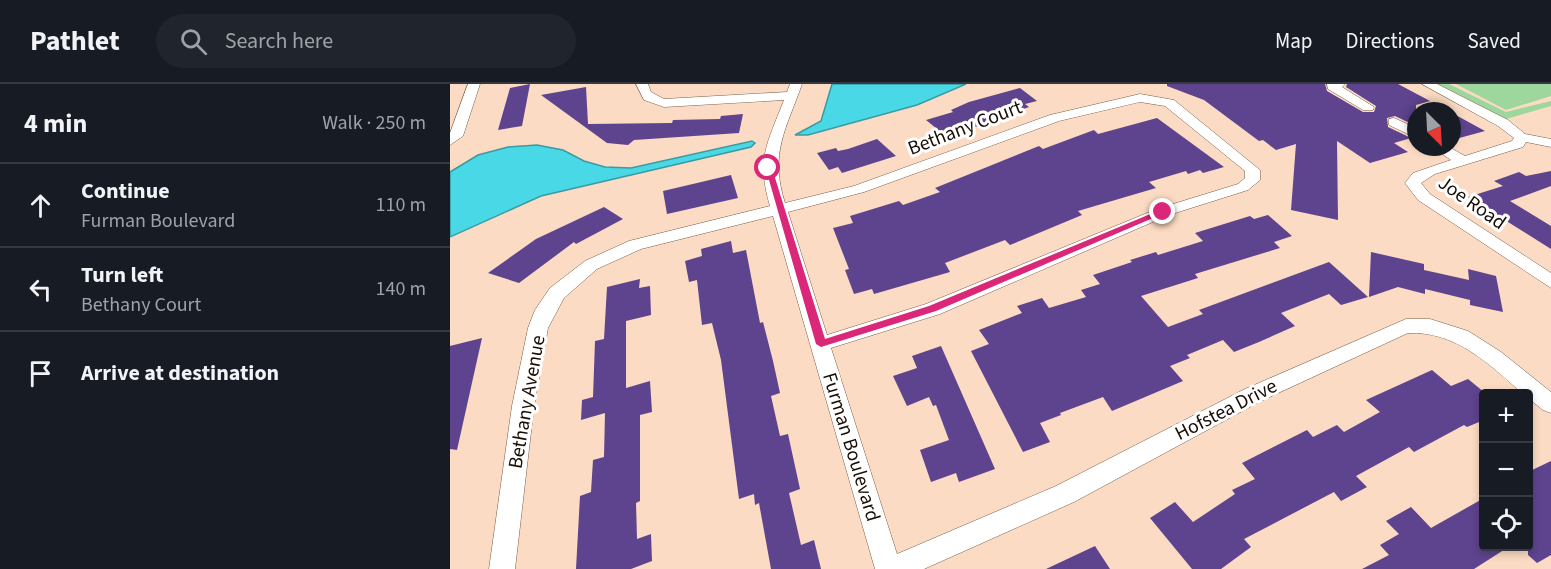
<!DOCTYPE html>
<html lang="en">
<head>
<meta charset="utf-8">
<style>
	:root { --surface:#171b24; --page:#20242c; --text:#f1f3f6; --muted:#9ea1a6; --line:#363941 }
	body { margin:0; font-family:"Source Sans 3",sans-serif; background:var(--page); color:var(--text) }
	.controls { position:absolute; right:18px; bottom:18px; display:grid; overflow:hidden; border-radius:6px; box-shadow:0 3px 9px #0003 }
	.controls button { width:54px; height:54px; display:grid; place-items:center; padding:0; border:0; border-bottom:2px solid var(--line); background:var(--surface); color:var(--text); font:30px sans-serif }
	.compass { position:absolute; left:957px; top:18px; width:54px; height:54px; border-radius:50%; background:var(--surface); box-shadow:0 3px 9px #0003; rotate:156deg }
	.stop { position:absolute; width:18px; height:18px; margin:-14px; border:4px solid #db2777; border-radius:50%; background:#fff }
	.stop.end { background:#db2777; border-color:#fff; box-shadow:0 2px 6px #0008 }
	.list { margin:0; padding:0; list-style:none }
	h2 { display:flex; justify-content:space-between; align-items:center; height:78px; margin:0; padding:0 24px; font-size:26px }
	h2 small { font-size:20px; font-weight:400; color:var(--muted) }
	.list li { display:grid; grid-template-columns:39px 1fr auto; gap:18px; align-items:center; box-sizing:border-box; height:84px; padding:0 24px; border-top:2px solid var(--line) }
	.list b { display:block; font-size:22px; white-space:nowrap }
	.list p { margin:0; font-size:20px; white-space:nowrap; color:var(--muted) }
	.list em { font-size:20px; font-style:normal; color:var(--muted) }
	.icon { flex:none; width:33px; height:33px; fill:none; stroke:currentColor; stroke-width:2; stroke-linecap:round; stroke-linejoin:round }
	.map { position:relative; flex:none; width:1101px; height:485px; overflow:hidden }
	header { display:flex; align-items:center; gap:36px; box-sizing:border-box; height:84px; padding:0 30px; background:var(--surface); border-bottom:2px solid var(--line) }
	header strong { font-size:28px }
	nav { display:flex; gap:33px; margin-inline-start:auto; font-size:21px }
	.search { width:420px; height:54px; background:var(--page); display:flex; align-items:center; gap:15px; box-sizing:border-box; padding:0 21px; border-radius:33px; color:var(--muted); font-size:22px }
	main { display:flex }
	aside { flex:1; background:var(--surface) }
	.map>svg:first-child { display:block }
	.green { fill:#9dd79e }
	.water { fill:#49d8e5; stroke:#3a9ba2; stroke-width:1.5 }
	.building { fill:#5e438e }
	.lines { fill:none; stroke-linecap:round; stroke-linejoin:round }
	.street-casing { stroke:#785d48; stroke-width:1 }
	.street { fill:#fff; fill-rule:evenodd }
	.route { fill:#db2777 }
	.labels { text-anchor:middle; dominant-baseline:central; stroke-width:6; stroke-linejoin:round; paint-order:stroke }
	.street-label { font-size:20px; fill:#180e06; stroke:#fff }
</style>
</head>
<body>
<header>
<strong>Pathlet</strong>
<div class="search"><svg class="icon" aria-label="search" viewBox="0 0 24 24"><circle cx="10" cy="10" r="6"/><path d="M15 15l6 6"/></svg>Search here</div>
<nav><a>Map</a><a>Directions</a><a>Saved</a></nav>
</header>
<main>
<aside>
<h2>4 min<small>Walk · 250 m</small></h2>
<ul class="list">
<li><svg class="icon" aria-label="ahead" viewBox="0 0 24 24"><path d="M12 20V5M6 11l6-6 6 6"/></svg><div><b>Continue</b><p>Furman Boulevard</p></div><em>110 m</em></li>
<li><svg class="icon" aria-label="left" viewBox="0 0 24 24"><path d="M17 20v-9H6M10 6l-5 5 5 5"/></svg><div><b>Turn left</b><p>Bethany Court</p></div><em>140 m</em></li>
<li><svg class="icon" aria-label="arrive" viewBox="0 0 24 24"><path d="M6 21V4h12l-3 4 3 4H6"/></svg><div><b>Arrive at destination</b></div></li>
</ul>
</aside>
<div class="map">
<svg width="1101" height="485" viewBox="0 0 1101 485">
	<rect width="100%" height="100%" fill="#fbdbc3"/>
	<path class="green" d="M971 0H999L1056 28 1101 17V22L1046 38Z
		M1006 0H1101V12L1056 26Z"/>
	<path class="water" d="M382 0H516L467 21 358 51H345L371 37Z
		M302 57 305 59 301 63 91 112 0 153V88L28 71 58 63 87 61 113 66 134 77 155 83 181 84Z"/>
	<path class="building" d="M80 0 72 42 48 46 60 4Z
		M717 0H875L877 7 913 28H924L926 22 896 3 897 0H948L980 17 966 21V42L945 32 937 34 938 43 961 54 944 59 958 68 920 79 887 57 888 136 841 126 846 60 826 66 813 56 809 57 754 16 717 2Z
		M136 3 138 40 222 39 223 36 270 35 271 32 293 30 289 49 184 56 178 61 157 59 91 11Z
		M570 4 587 17 575 20 579 23 528 42 497 53 476 36 503 28 501 26 519 18Z
		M1002 29 1035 47 1002 56Z
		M707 34 774 83 753 89 750 86 738 90 736 87 699 98 706 104 628 127 632 131 560 161 555 156 495 179 500 188 424 210 422 205 404 210 395 186 399 185 383 144 403 139 400 132 449 117 453 121 490 108 485 104 589 62 593 65 644 46 648 50Z
		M427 55 446 72 392 89 388 83 379 86 367 69 386 64 388 67 398 65Z
		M1101 87V102L1060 117 1101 142V165L1018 113 1053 102 1044 97 1069 88 1076 92Z
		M281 91 288 114 217 130 213 107Z
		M154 123 173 135 126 160 124 158 69 199 38 189 86 155Z
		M818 131 842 152 824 158 830 164 745 190 748 194 691 212 718 243 753 230 749 226 879 178 918 213 891 221 879 210 831 229 845 242 809 258 784 268 773 256 737 271 740 274 720 282 733 297 662 327 653 313 610 329 611 331 590 339 600 358 573 368 521 267 539 260 529 246 572 229 567 222 592 214 599 224 636 213 631 206 650 200 643 191 682 178 680 176 706 168 708 171 753 157 745 149 800 132 804 135Z
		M281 157 283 169 296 166 310 239 313 238 323 277 330 309 321 312 330 352 338 350 350 405 339 409 351 461 364 456 371 485H321L309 419 305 421 304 410 289 415 271 276 262 239 252 241 247 196 239 198 235 177 252 172 251 165Z
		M921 168 974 180V186L1019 196 1018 185 1046 192 1053 228 1020 221V216L975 205V210L948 203 919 213Z
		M190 195 189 204 200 202 201 231 176 237V304L200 297 202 328 190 331V417L186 419 187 455 201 450 202 477 181 485H126L130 412 141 408 143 376 154 373 155 329 131 336 132 316 143 313 145 257 154 255 157 203Z
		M32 254 7 366 0 365V262Z
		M491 262 545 385 509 398 506 389 481 398 470 366 499 356 486 321 483 322 479 313 457 322 443 292 467 284 462 272Z
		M982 286 1001 302 1018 295 1034 308V336L1017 343 1014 341 964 368 959 363 906 392 917 403 891 417 884 408 794 455 801 463 771 485H742L700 434 725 418 743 438 785 410 782 406 805 395 792 379 857 346 863 353 887 341 894 348 930 328 916 316Z
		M1101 377V471L1087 479 1078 471V388Z
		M1034 414V462H1060L1024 485H912L939 471 930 461 949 450 936 437 961 423 981 444Z
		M645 462 660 485H596Z"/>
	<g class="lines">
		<g class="street-casing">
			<path id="street" d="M18 0H30L13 52 0 61V49Z
				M186 0H198L201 8 214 15 337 8 340 0H352C336 46 319 69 335 119L404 102 600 31 690 10 724 16 810 86V96L798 106 719 131 490 230 381 264 447 470 606 402 795 305 956 235H980L1018 247 1051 268 1101 308V329L1093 326 1078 314V310H1073C1039 280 1006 247 958 249L811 317 624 418 474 485H425L323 132 191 165 147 185 114 214 98 244 84 322 65 485H39L62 322 78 244 85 226 100 204 135 177 179 157 320 122C306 75 317 60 334 16L214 23 194 16ZM690 18 715 22 795 87V94L788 100 707 125 476 220 377 251 338 128 414 108 609 37Z
				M877 0H895L892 3 924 23 923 26H913L878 5Z
				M972 0H987L1058 36 1075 50 1101 55V63L1076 58 1073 63 985 90 971 99 980 110 1101 189V204L968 116 955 99 963 89 1001 76 982 63H999L1015 72 1062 57 1064 54 1048 42Z
				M944 34 966 44V54L939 41V35Z"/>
		</g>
		<use href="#street" class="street"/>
	</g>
	<path class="route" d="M315 82 322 84 375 255 479 222 710 126 717 128 486 227 371 263 366 260Z"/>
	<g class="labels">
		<g class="street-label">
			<text transform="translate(515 44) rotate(-21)">Bethany Court</text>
			<text transform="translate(1022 119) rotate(35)">Joe Road</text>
			<text transform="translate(77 318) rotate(-80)">Bethany Avenue</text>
			<text transform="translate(776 326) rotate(-27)">Hofstea Drive</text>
			<text transform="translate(401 363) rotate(73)">Furman Boulevard</text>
		</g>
	</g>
</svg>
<div class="controls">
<button>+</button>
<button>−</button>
<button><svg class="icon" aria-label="locate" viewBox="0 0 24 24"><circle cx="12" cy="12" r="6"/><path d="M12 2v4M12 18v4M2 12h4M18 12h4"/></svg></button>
</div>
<svg class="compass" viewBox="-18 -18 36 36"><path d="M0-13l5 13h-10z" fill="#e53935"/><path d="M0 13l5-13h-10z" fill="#9ea1a6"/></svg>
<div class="stop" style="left:318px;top:84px"></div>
<div class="stop end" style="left:713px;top:128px"></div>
</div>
</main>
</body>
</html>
